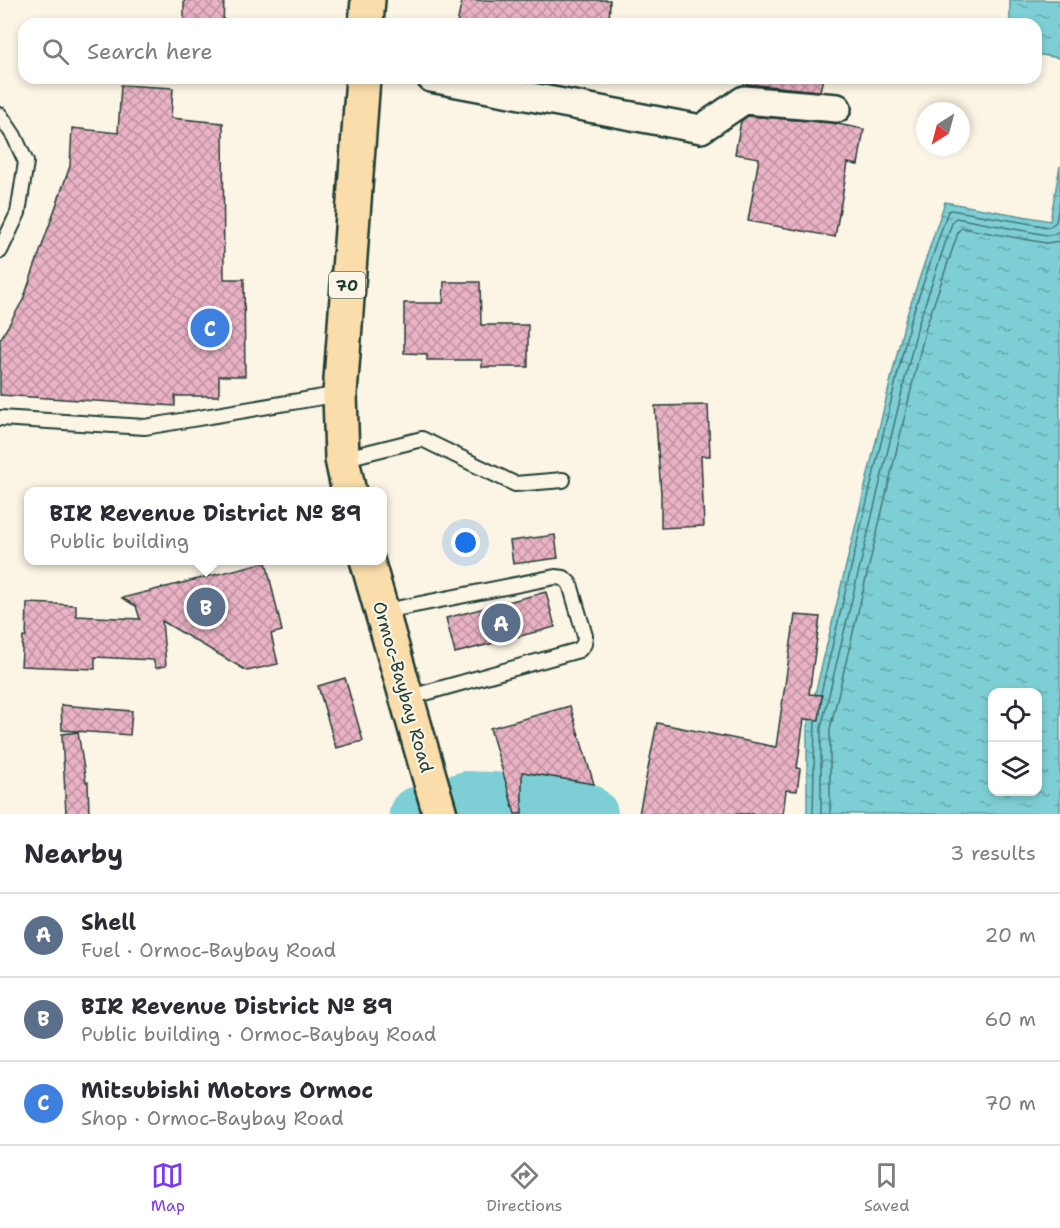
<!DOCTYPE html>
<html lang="en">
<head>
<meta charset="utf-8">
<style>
	:root { --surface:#fff; --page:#f7f7f7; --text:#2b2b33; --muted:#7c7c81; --line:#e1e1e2; --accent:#7c3aed }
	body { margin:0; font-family:"Shantell Sans",sans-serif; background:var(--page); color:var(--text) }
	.controls { position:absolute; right:18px; bottom:18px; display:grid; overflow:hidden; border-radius:12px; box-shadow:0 3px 9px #0003 }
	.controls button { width:54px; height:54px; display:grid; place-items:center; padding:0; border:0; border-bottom:2px solid var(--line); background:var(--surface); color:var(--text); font:30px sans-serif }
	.compass { position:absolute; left:916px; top:102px; width:54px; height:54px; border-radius:50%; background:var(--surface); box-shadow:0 3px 9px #0003; rotate:216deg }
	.you { position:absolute; left:466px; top:543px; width:21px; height:21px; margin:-15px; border:4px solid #fff; border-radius:50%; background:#1a73e8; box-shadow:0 0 0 9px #1a73e833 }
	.badge { display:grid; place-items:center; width:39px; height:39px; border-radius:50%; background:var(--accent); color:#fff; font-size:20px; font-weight:700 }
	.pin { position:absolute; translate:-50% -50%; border:3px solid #fff; box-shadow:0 2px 6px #0006 }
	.popup { position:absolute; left:24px; top:487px; width:363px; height:78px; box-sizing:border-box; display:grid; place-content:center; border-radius:12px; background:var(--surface); filter:drop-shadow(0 2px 4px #0005); font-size:20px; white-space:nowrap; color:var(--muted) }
	.popup b { font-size:22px; color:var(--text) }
	.popup::after { content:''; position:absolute; left:50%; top:100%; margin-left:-12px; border:12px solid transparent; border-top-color:var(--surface) }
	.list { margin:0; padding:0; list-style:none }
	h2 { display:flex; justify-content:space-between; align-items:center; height:78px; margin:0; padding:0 24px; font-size:26px }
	h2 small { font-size:20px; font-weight:400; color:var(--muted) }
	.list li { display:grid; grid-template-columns:39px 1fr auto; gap:18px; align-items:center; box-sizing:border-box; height:84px; padding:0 24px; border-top:2px solid var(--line) }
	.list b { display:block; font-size:22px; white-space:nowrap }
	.list p { margin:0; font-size:20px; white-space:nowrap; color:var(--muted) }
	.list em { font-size:20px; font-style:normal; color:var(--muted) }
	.icon { flex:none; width:33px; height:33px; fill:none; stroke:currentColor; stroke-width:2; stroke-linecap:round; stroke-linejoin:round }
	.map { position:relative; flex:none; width:1060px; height:814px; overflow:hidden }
	.search { position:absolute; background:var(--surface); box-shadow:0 3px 9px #0003; left:18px; right:18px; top:18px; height:66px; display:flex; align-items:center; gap:15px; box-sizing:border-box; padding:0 21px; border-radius:18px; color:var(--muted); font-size:22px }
	.sheet { height:330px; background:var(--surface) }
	nav { display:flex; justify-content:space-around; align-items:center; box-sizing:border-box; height:84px; border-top:2px solid var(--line); background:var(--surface); font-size:16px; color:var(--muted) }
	nav a { display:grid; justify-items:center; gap:3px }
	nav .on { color:var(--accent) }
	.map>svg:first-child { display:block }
	.water { fill:url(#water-ripples); stroke:#589595; stroke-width:1.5; fill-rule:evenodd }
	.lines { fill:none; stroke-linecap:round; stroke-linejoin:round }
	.shore { stroke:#457774; stroke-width:1.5 }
	.river { stroke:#7ecfd5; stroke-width:54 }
	.building { fill:url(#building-cross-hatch); stroke:#1f3d34; stroke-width:1.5 }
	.service-casing { stroke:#1f3d34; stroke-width:18 }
	.minor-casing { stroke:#1f3d34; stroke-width:32 }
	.trunk-casing { stroke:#1f3d34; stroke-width:38 }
	.service { stroke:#fcf5e5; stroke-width:14 }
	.minor { stroke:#fcf5e5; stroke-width:27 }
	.trunk { stroke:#faddab; stroke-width:33 }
	.labels { text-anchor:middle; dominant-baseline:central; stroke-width:4.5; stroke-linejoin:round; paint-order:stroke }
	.shield { fill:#fcf5e5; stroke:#617469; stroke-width:1.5 }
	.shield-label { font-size:16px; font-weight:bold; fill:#1f3d34 }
	.street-label { font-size:18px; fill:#1f3d34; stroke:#fcf5e5 }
</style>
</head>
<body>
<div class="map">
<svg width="1060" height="814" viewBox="0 0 1060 814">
	<defs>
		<pattern id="water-ripples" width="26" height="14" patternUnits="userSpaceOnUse" patternTransform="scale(1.5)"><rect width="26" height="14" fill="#7ecfd5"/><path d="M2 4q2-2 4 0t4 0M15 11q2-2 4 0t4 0" fill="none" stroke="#67a9ae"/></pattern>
		<pattern id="building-cross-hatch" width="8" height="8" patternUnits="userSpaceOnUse" patternTransform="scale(1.5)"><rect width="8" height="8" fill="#eab2c5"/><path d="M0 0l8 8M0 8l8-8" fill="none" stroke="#bd92a1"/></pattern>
	</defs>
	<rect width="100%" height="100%" fill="#fcf5e5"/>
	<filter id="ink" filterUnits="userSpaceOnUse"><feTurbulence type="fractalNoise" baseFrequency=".0167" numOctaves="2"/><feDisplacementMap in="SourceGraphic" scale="12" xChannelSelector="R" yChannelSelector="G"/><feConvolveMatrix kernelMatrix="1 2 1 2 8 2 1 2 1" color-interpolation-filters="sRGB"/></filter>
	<g filter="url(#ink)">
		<path class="water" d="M1010 0H1060V58L1036 54V24H1010Z
			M1060 166V814H807V727L905 321 945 202 1050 221ZM992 692H1038V792H992Z"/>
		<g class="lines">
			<path class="shore" d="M821 693 910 322 948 211 951 210 1049 227 1056 222 1060 200
				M813 814 815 721
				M821 814V728L918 325 953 220 956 218 1047 235 1054 234 1060 230
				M830 814V729L926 327 959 230 962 228 1046 243 1060 241"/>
			<path class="river" d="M416 814 467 798 576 803 591 814"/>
		</g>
		<path class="building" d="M184 0H224L223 24H184Z
			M462 0H610L609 24H457Z
			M748 78H823L820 91 747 84Z
			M121 85 173 88 171 118 223 123 224 279H244L245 376H219V396H175V406L0 395V340L23 300 70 166 72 128 118 133Z
			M748 116 832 123 864 129 858 165 848 163 835 237 748 221 759 158 735 154 741 121Z
			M444 282H480L481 325H528V367H482V360H427V354L404 353V303H443Z
			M708 405 710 456H701L704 526 661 528V494L655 406Z
			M555 535 558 558 513 564 510 541Z
			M266 562 282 631 271 634 278 664 247 671 162 621 166 666 156 668 153 660 95 657V669L21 666 23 637H26L27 603 76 605V616L140 619 136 606 122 598Z
			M546 592 555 627 455 653 446 618Z
			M795 615 820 617 809 694 822 695 819 720 804 719 797 768 800 769 797 791 786 790 783 814H639L657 723 776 747Z
			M345 678 363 741 336 748 318 686Z
			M61 705 132 711 130 735 62 730Z
			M570 706 594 784 522 772V814H515L490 728Z
			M78 732 86 782H88L89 814H66L62 734Z"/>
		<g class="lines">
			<g class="service-casing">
				<path id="service" d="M0 115 14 136 26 162 18 213 0 251
					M0 418 145 427 340 394
					M342 459 422 439 515 484 563 480
					M380 612 555 577 564 578 570 584 585 636 584 644 579 650 407 698"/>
			</g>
			<g class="minor-casing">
				<path id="minor" d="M431 78 701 129 744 100 837 108"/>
			</g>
			<g class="trunk-casing">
				<path id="trunk" d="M366 24 368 0
					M349 492 342 459 340 394 363 78
					M367 560 440 814"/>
			</g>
			<use href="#service" class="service"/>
			<use href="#minor" class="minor"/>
			<use href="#trunk" class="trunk"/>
		</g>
	</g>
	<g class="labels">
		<rect class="shield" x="329" y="272" width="36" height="26" rx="4.5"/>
		<g class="shield-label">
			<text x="347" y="285">70</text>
		</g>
		<g class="street-label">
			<text transform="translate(403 687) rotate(74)">Ormoc-Baybay Road</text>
		</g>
	</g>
</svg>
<div class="controls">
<button><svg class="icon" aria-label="locate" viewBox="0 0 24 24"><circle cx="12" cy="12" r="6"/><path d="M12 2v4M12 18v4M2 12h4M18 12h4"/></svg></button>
<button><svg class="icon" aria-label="layers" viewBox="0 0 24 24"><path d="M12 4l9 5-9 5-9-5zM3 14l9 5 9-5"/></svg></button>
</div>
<svg class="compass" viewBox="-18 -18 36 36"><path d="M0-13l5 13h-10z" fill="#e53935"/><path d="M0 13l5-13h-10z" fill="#7c7c81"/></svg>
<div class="you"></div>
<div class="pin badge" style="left:501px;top:623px;background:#5c6f8a">A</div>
<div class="pin badge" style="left:206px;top:607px;background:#5c6f8a">B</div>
<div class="popup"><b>BIR Revenue District № 89</b>Public building</div>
<div class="pin badge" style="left:210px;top:328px;background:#3f7fe0">C</div>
<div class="search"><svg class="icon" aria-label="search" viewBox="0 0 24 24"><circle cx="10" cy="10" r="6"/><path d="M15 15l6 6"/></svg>Search here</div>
</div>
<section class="sheet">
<h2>Nearby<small>3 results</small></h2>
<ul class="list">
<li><span class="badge" style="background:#5c6f8a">A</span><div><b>Shell</b><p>Fuel · Ormoc-Baybay Road</p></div><em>20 m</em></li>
<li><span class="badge" style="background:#5c6f8a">B</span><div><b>BIR Revenue District № 89</b><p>Public building · Ormoc-Baybay Road</p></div><em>60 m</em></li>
<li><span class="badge" style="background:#3f7fe0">C</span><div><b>Mitsubishi Motors Ormoc</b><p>Shop · Ormoc-Baybay Road</p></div><em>70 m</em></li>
</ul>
</section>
<nav>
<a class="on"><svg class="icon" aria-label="map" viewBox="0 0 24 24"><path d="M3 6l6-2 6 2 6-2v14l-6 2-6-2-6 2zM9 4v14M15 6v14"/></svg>Map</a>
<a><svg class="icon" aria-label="directions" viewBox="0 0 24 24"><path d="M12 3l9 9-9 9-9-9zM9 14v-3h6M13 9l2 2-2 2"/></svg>Directions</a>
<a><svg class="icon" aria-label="saved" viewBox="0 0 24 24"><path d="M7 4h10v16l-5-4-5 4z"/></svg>Saved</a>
</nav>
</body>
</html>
